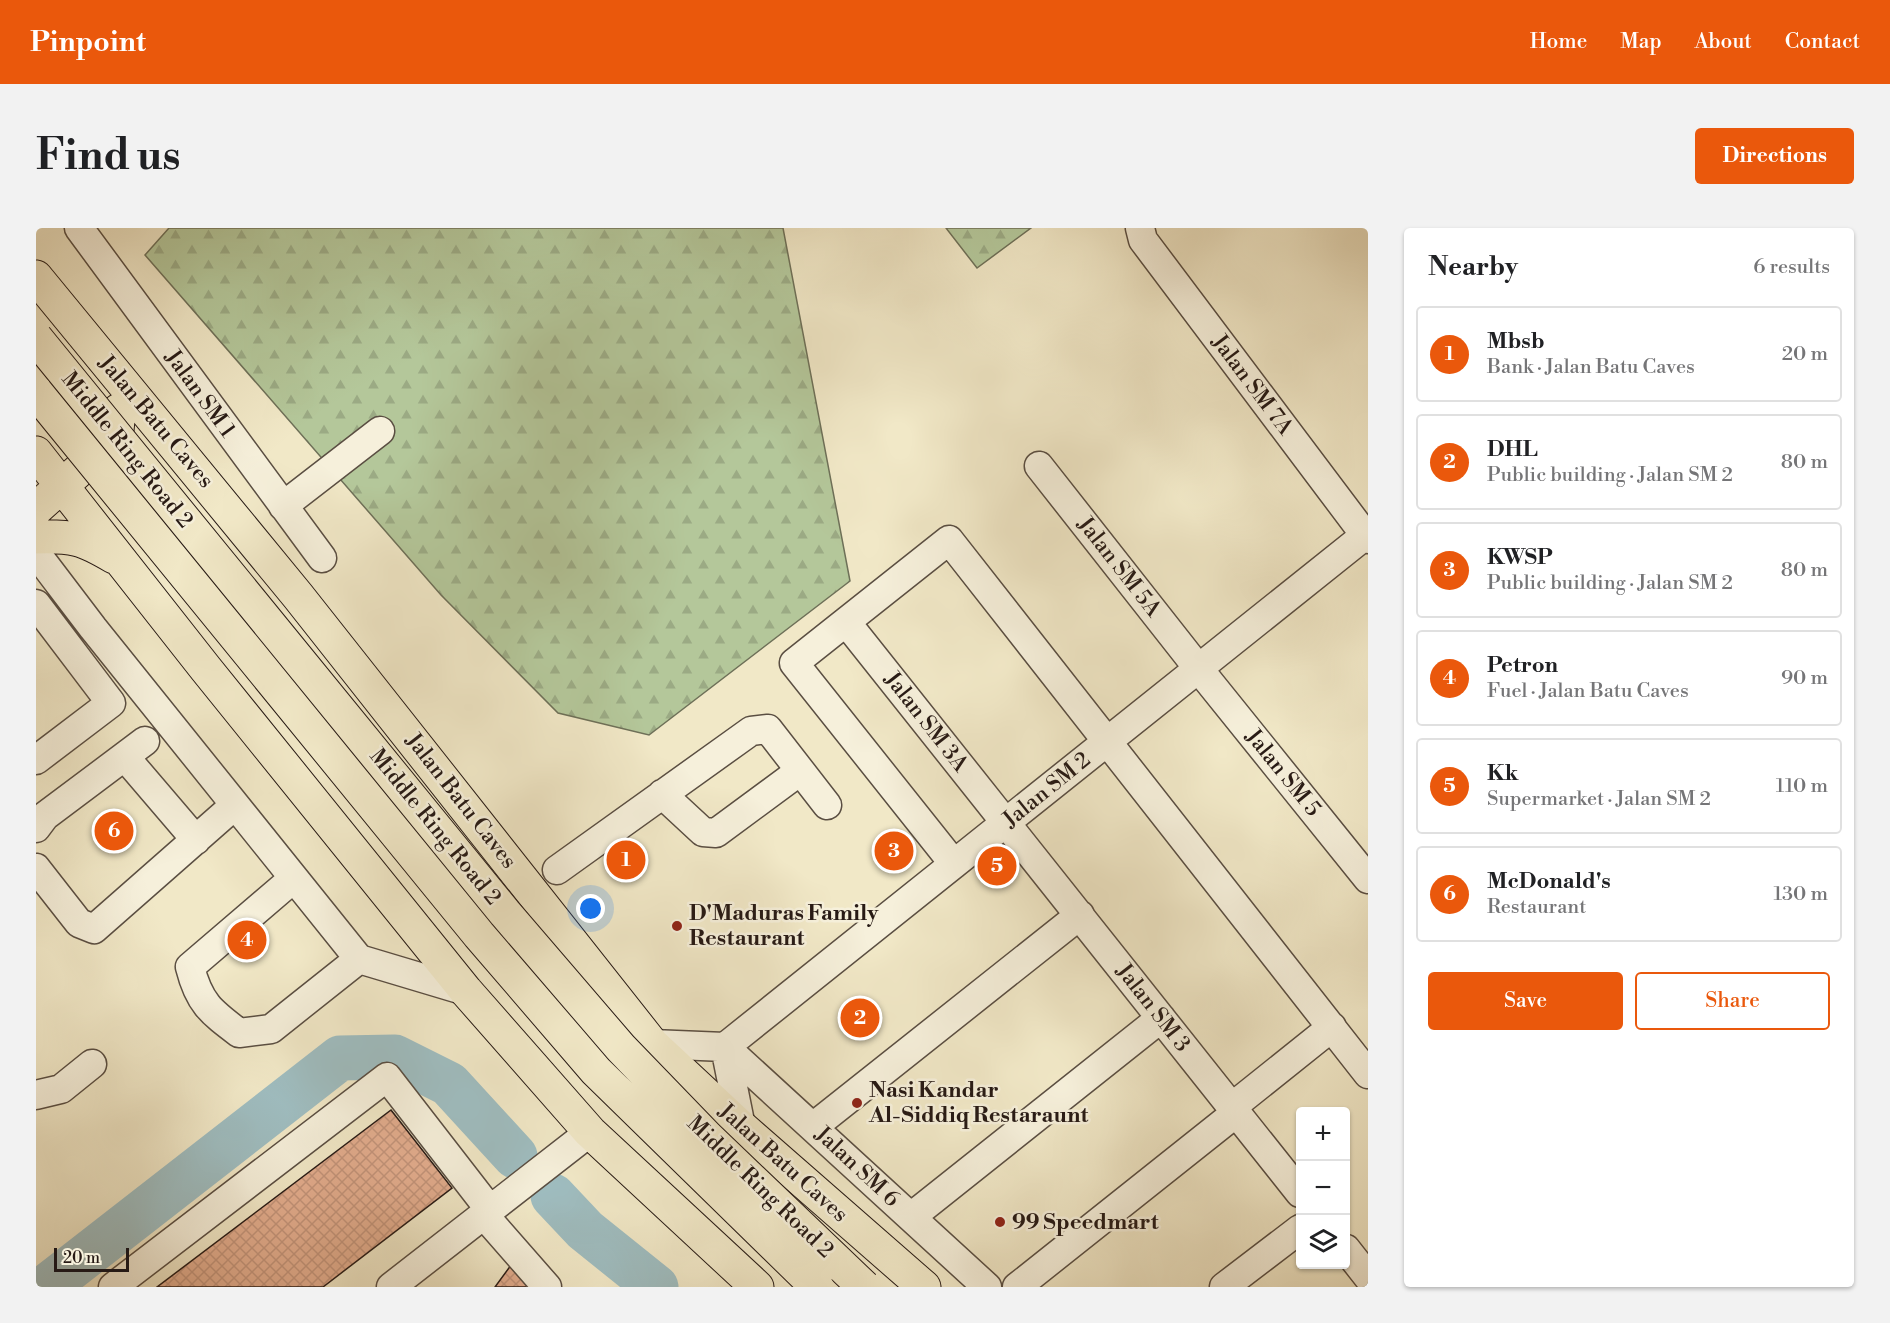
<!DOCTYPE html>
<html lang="en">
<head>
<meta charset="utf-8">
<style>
	:root { --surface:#fff; --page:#f2f2f2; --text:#202124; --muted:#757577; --line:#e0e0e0; --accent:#ea580c }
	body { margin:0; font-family:"Libre Bodoni",serif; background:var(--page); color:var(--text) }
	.controls { position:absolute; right:18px; bottom:18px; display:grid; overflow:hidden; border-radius:6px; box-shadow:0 2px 4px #0004 }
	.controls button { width:54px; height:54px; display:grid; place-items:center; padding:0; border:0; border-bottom:2px solid var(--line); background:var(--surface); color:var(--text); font:30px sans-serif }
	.scale { position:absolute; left:18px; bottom:15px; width:75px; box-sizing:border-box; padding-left:6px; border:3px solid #271a15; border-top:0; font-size:16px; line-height:21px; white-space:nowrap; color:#271a15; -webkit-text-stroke:4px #f6f0db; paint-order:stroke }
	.you { position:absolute; left:555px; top:681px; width:21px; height:21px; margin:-15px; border:4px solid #fff; border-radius:50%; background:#1a73e8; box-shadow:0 0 0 9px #1a73e833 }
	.badge { display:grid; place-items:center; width:39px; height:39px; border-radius:50%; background:var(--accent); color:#fff; font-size:20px; font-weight:700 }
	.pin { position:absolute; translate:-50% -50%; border:3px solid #fff; box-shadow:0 2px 6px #0006 }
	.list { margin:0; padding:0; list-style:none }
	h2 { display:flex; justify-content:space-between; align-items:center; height:78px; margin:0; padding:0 24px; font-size:26px }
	h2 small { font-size:20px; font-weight:400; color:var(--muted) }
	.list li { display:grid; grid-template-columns:39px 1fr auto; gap:18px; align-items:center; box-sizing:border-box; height:96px; margin:0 12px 12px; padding:0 12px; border:2px solid var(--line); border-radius:6px }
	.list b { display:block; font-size:22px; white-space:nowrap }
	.list p { margin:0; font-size:20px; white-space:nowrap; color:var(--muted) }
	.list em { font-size:20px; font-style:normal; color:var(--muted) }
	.actions { display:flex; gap:12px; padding:18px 24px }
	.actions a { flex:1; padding:14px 0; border:2px solid var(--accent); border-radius:6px; text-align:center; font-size:21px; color:var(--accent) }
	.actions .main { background:var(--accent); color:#fff }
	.icon { flex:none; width:33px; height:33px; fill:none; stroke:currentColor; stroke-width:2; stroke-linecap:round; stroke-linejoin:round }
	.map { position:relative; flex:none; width:1332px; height:1059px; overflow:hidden; border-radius:6px }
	header { display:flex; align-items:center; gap:36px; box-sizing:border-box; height:84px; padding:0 30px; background:var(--accent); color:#fff }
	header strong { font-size:28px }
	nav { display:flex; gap:33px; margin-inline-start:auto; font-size:21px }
	.intro { display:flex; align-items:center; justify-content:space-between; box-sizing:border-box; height:144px; padding:0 36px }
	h1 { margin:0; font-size:42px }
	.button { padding:15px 27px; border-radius:6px; background:var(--accent); color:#fff; font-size:21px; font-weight:700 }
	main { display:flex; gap:36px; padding:0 36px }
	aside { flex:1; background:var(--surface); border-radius:6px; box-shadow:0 2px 4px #0004 }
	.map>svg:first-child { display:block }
	.forest { fill:url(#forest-firs); stroke:#6e7058; stroke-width:1.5 }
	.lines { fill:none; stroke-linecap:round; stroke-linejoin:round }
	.river { stroke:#9fbdc0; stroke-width:45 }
	.building { fill:url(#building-cross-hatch); stroke:#271a15; stroke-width:1.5 }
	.minor-casing { stroke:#5a4e42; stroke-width:31 }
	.major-casing { stroke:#271a15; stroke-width:35 }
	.minor { stroke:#f6f0db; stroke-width:28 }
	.major { stroke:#f1e8c7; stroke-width:33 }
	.highway-bridge-casing { stroke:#271a15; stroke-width:35; stroke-linecap:butt }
	.highway-bridge { stroke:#f1e8c7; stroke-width:33 }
	.poi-dot { fill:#8f2418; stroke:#f6f0db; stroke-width:2 }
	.labels { text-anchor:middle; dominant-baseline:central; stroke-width:5; stroke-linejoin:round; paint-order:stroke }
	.street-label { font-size:22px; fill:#271a15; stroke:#f6f0db }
	.poi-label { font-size:22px; font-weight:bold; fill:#271a15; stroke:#f6f0db; text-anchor:start }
</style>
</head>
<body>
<header>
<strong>Pinpoint</strong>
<nav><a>Home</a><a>Map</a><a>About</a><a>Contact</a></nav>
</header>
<div class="intro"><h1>Find us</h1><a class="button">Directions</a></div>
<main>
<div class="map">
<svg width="1332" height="1059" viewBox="0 0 1332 1059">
	<defs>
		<pattern id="forest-firs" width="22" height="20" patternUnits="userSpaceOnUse" patternTransform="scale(1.5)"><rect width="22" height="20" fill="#b4c79a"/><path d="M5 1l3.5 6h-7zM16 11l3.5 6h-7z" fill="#9baa84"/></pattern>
		<pattern id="building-cross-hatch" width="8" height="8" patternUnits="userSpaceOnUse" patternTransform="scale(1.5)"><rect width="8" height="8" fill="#e2ac8d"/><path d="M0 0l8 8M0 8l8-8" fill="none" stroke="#c29379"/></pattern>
	</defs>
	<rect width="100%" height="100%" fill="#f1e8c7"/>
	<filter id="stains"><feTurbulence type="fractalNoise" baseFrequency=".00333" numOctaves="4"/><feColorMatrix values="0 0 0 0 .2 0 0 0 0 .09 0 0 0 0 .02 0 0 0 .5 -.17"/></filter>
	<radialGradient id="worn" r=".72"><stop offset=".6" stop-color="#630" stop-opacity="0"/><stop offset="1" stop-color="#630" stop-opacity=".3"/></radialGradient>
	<path class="forest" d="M133 0H747L814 353 613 507 522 485 405 367 109 27Z
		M910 0H995L941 40Z"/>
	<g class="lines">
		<path class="river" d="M517 968 549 1002 620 1059
			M10 1059 304 830 359 829 413 856 479 928"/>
	</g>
	<path class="building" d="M355 882 416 960 287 1059H121Z
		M478 1033 499 1059H459Z"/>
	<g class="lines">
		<g class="minor-casing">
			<path id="minor" d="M43 0 286 330
				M1104 0 1107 12 1332 311
				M1003 238 1162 440 1332 651
				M247 278 344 203
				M0 325 57 400 323 731 430 763
				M0 376 75 475 0 532
				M810 394 1264 965
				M89 529 160 612
				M626 566 667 604 680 605 764 543
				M0 600 9 588 109 513
				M918 636 758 435 913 312 1332 846
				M0 640 43 695 58 701 199 577
				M521 642 715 503 732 501 791 577
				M258 650 154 739C163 775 175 784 203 805L235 801 323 731
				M616 816 689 819 1332 305
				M689 819 951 1059
				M689 819 705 899
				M0 867 25 861 56 836
				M1196 879 1296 799
				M777 899 1044 687
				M448 987 511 1059
				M875 989 1125 790
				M1310 1021 1332 1049
				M77 1059 351 849 454 982
				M355 1059 554 904
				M981 1059 1201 884
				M1188 1059 1264 1001"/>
		</g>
		<g class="major-casing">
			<path id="major" d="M0 49 262 368 616 816 705 899 888 1059
				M0 225 170 441 430 763 554 904 721 1059
				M0 281 69 219 81 202 83 182
				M0 309C37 308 46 310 78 329"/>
		</g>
		<use href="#minor" class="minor"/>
		<use href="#major" class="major"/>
		<g class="highway-bridge-casing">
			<path id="highway-bridge" d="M0 110 469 685 585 820 671 909 828 1059
				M0 164 443 707 560 843 781 1059"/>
		</g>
		<use href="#highway-bridge" class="highway-bridge"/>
	</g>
	<g class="poi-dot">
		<circle cx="641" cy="698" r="6"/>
		<circle cx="821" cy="875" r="6"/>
		<circle cx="964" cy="994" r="6"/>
	</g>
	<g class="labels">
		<g class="street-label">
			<text transform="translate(1216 157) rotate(53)">Jalan SM 7A</text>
			<text transform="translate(164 166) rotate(54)">Jalan SM 1</text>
			<text transform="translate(120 194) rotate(50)">Jalan Batu Caves</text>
			<text transform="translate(91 222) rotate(51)">Middle Ring Road 2</text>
			<text transform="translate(1083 339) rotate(52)">Jalan SM 5A</text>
			<text transform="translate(890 494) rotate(52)">Jalan SM 3A</text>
			<text transform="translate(1247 545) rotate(51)">Jalan SM 5</text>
			<text transform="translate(1011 562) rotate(-39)">Jalan SM 2</text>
			<text transform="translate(425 573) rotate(52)">Jalan Batu Caves</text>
			<text transform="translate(399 599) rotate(51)">Middle Ring Road 2</text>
			<text transform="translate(1117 780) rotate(52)">Jalan SM 3</text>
			<text transform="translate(747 935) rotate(42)">Jalan Batu Caves</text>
			<text transform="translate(821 939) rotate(43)">Jalan SM 6</text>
			<text transform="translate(724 959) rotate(44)">Middle Ring Road 2</text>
		</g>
		<g class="poi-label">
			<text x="653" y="685">D'Maduras Family<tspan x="653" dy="25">Restaurant</tspan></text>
			<text x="833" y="862">Nasi Kandar<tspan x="833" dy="25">Al-Siddiq Restaraunt</tspan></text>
			<text x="976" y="994">99 Speedmart</text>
		</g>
	</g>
	<rect width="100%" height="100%" filter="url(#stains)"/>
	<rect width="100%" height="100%" fill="url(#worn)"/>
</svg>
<div class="controls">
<button>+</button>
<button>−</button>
<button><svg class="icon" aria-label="layers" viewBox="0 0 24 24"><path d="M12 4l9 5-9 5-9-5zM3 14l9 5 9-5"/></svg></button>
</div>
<div class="scale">20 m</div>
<div class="you"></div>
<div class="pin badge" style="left:590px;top:632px">1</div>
<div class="pin badge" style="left:824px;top:790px">2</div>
<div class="pin badge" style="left:858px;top:623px">3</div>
<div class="pin badge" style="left:211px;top:712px">4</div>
<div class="pin badge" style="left:961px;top:638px">5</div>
<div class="pin badge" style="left:78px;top:603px">6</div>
</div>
<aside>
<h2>Nearby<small>6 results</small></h2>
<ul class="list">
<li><span class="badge">1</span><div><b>Mbsb</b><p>Bank · Jalan Batu Caves</p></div><em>20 m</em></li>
<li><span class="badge">2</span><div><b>DHL</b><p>Public building · Jalan SM 2</p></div><em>80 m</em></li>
<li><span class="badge">3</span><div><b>KWSP</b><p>Public building · Jalan SM 2</p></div><em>80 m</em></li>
<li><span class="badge">4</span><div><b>Petron</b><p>Fuel · Jalan Batu Caves</p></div><em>90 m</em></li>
<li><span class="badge">5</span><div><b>Kk</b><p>Supermarket · Jalan SM 2</p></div><em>110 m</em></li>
<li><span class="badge">6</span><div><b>McDonald's</b><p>Restaurant</p></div><em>130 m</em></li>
</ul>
<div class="actions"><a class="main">Save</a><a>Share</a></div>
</aside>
</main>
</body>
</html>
